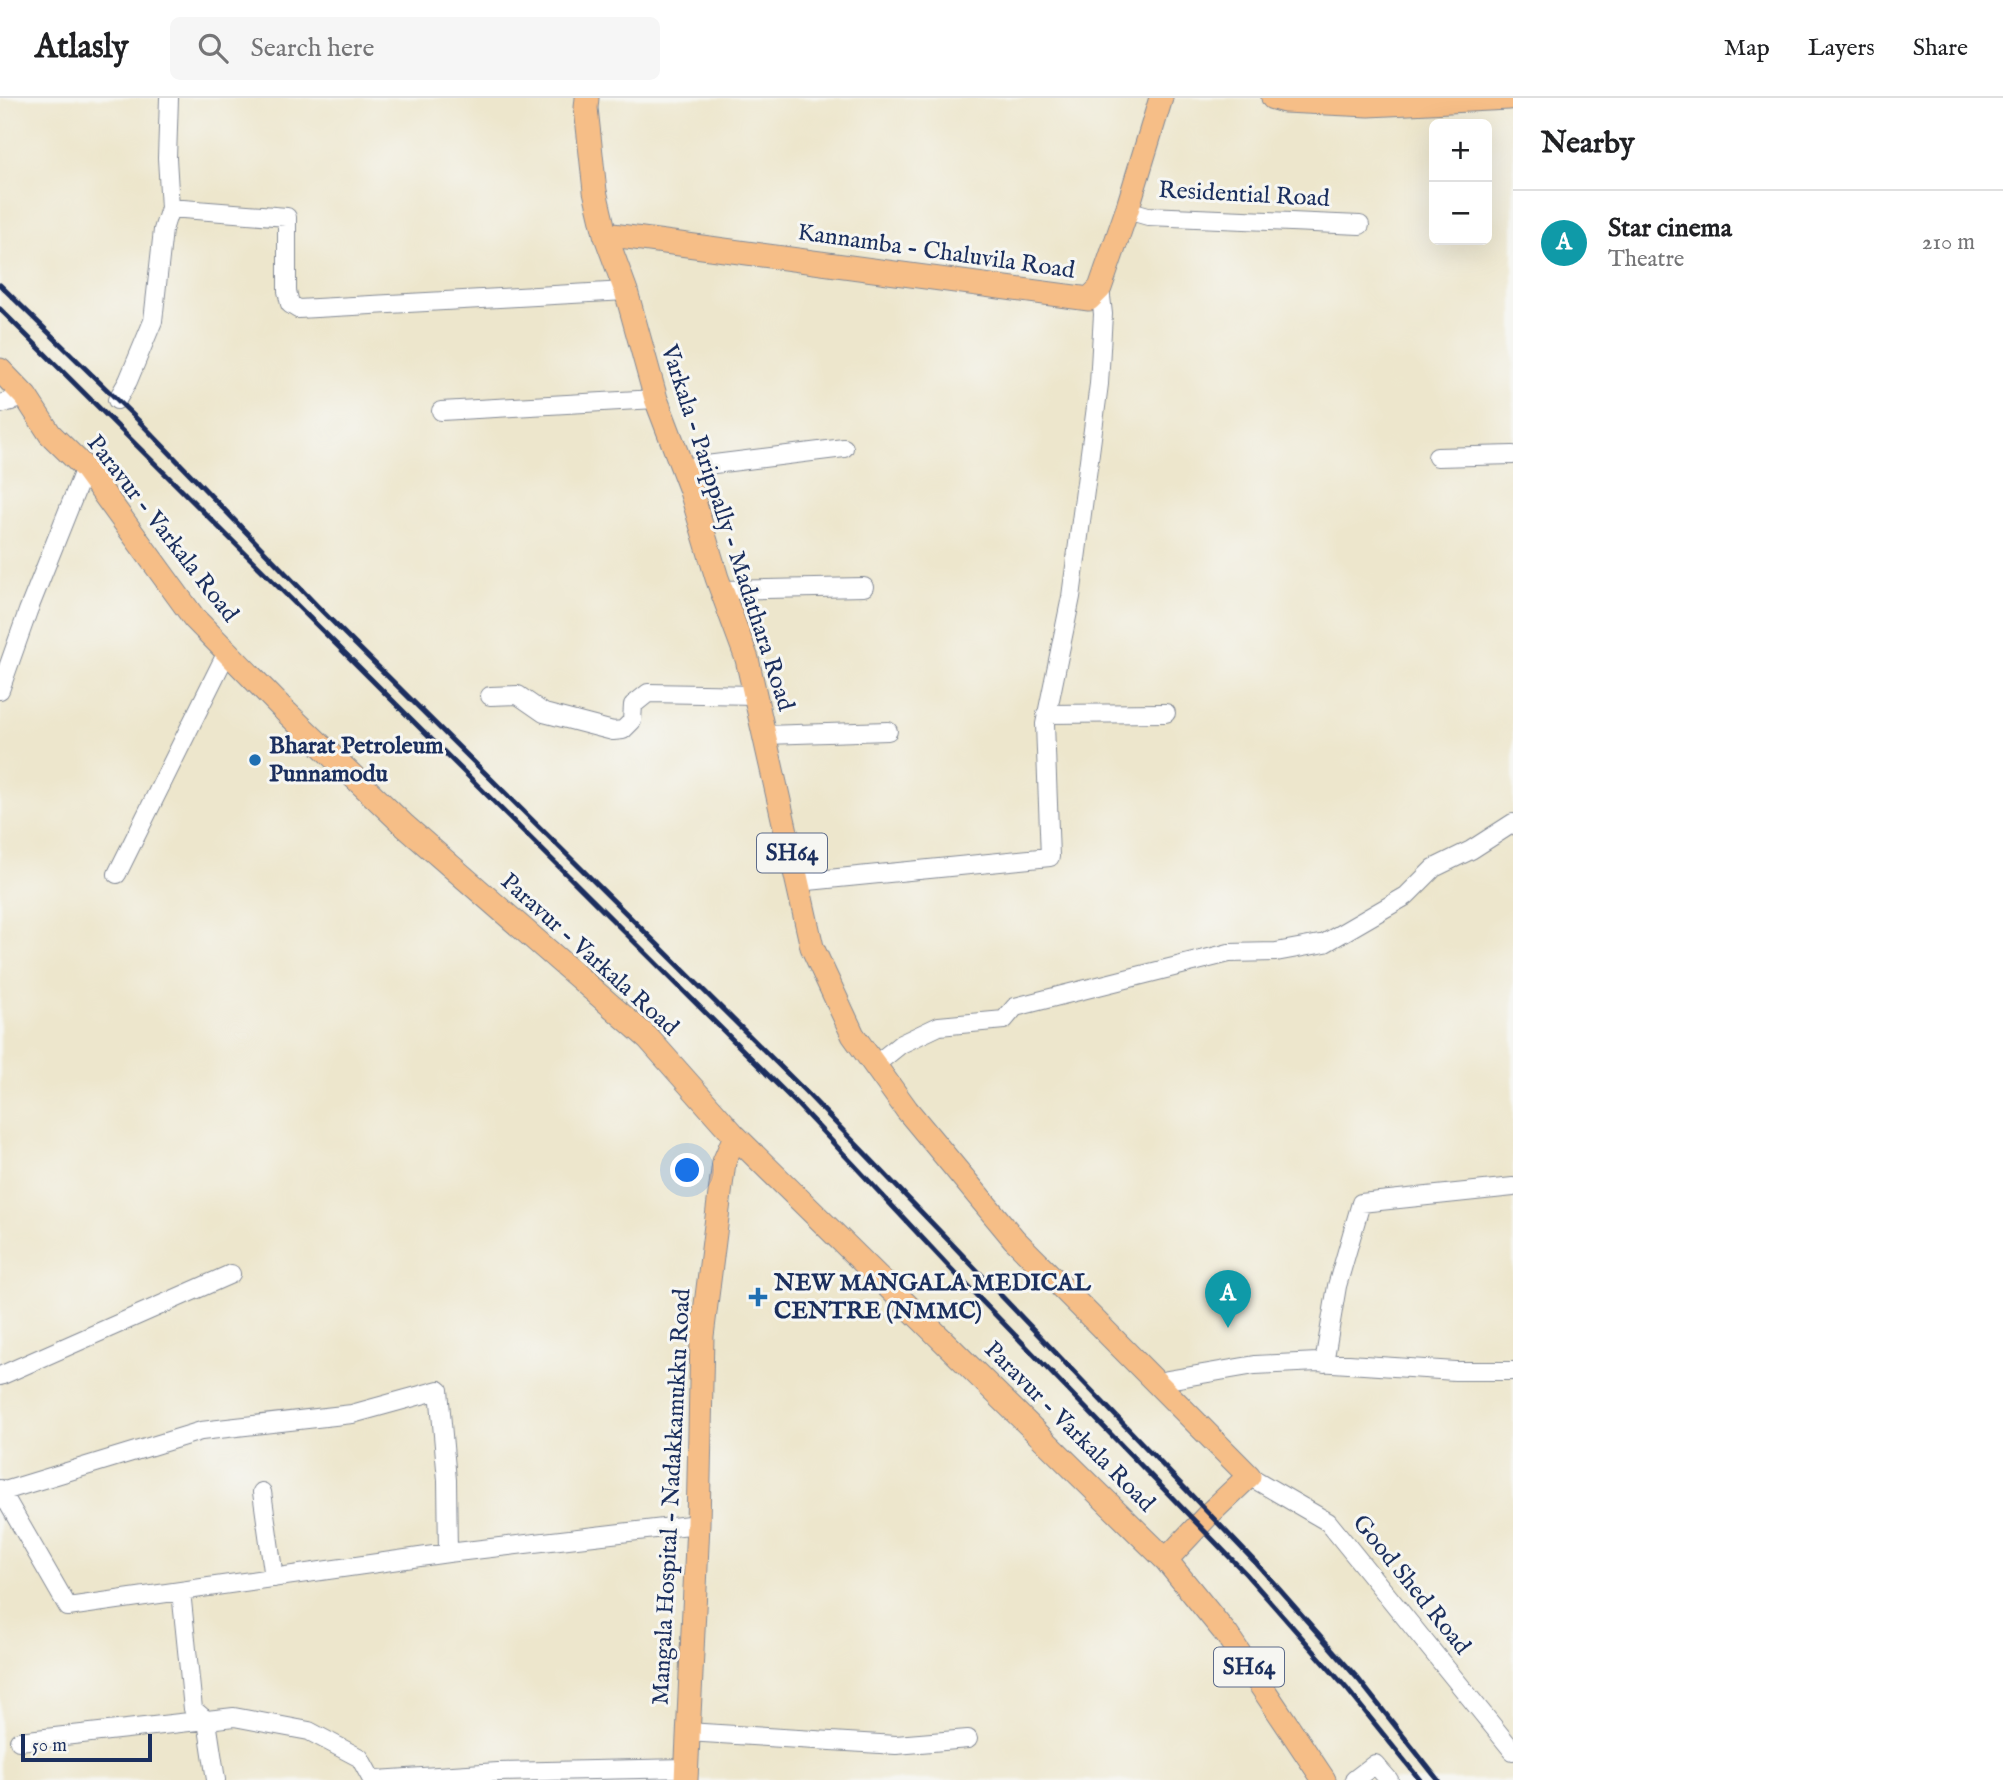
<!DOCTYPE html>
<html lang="en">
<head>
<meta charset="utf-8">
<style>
	:root { --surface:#fff; --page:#f6f6f6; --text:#202124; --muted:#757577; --line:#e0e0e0; --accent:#2563eb }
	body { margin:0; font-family:"IM FELL English",serif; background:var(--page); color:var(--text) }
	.controls { position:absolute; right:21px; top:21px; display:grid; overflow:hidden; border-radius:10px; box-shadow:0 7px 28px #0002 }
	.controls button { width:63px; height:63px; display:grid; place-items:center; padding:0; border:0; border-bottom:2px solid var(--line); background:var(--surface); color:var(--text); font:35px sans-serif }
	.scale { position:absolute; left:21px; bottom:18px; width:131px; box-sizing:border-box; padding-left:7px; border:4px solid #1b2f5e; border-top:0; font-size:19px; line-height:24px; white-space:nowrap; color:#1b2f5e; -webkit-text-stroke:5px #f6f6f2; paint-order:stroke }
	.you { position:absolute; left:688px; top:1073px; width:24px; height:24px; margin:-18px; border:5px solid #fff; border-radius:50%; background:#1a73e8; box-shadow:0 0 0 10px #1a73e833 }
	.badge { display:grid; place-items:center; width:46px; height:46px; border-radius:50%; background:var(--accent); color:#fff; font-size:23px; font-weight:700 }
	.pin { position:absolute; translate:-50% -58px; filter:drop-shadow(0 2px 4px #0008) }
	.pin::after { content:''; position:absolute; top:37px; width:24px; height:21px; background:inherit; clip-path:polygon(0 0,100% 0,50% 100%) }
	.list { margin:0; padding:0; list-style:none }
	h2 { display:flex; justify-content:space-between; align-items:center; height:91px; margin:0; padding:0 28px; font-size:30px }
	h2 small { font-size:23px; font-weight:400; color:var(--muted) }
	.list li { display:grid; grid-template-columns:46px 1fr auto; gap:21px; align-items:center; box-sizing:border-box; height:105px; padding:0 28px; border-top:2px solid var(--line) }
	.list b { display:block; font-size:26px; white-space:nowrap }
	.list p { margin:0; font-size:23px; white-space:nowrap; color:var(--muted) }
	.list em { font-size:23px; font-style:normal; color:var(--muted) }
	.icon { flex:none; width:38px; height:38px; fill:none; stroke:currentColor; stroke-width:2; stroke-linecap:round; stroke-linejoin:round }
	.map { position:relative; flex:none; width:1513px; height:1682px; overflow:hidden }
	header { display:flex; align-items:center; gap:42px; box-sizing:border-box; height:98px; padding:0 35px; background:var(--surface); border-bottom:2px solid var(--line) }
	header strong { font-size:33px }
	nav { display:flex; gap:38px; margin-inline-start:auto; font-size:24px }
	.search { width:490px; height:63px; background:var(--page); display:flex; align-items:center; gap:18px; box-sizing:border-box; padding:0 24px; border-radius:10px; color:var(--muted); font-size:26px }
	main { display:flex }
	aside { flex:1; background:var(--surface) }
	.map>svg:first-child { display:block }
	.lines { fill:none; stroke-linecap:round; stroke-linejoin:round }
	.minor-casing { stroke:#848a95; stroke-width:20 }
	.major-casing { stroke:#848a95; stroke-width:25 }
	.minor { stroke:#fff; stroke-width:18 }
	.major { stroke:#f6be87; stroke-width:23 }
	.rail { stroke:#1b2f5e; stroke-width:5 }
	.poi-dot { fill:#1f6fb2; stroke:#f6f6f2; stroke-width:2.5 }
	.labels { text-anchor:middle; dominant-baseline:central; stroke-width:6; stroke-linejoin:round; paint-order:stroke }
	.shield { fill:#f6f6f2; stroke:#5d6b8a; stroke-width:2 }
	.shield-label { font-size:23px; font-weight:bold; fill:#1b2f5e }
	.street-label { font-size:24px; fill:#1b2f5e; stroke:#f6f6f2 }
	.poi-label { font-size:24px; font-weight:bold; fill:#1b2f5e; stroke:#f6f6f2; text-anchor:start }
</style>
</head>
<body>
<header>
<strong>Atlasly</strong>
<div class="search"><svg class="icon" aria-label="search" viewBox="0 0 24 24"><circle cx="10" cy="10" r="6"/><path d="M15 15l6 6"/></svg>Search here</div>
<nav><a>Map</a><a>Layers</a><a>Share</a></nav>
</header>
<main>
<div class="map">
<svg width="1513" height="1682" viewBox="0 0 1513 1682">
	<rect width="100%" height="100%" fill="#f6f6f2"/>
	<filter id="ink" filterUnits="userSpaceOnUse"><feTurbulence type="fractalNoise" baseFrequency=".0143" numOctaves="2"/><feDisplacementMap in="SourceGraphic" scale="14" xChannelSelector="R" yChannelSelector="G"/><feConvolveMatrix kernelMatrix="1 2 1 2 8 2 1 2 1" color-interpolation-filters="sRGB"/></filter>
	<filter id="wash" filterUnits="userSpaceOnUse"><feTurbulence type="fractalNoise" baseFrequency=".00686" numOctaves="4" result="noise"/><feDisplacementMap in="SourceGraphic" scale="28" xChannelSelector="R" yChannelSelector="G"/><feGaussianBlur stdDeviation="1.57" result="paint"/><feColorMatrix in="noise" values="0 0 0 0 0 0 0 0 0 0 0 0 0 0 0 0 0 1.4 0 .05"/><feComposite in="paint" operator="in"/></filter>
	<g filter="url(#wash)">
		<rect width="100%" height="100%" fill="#ede6cc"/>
	</g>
	<g filter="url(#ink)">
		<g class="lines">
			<g class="minor-casing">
				<path id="minor" d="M170 110 287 119V193L290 206 298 211 626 193
					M1127 112 1148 118 1360 127
					M117 302 128 283 153 223 163 132 170 110 167 60 169 0
					M0 306 26 299
					M441 313 656 301
					M1437 359 1513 357
					M682 370 844 350
					M721 492 864 489
					M0 592 28 513 85 370
					M490 598 518 597 544 615 613 633 623 632 632 623 633 607 648 595 756 597
					M1046 616 1166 615
					M766 637 888 633
					M117 776 227 554
					M798 784 1050 759 1045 626 1071 499 1099 286 1103 216 1100 190
					M875 967 901 946 939 928 1004 922 1015 909 1229 855 1276 854 1325 845 1406 798 1434 770 1471 752 1513 725
					M1324 1265 1337 1188 1361 1105 1513 1089
					M0 1278 231 1176
					M1156 1284 1255 1267 1318 1264 1455 1273H1513
					M1249 1378 1328 1424 1513 1653
					M0 1391 68 1509 448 1455 698 1426
					M1 1394 201 1333 352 1316 439 1292 447 1382 448 1455
					M262 1394 274 1480
					M181 1493 193 1611 207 1623 216 1682
					M687 1634 896 1647 968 1641
					M19 1643 234 1619 309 1633 360 1660 372 1682
					M377 1682 498 1674 687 1670
					M1354 1682 1375 1666 1389 1682"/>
			</g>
			<g class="major-casing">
				<path id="major" d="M587 0 586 10 595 93 605 136 626 193 656 301 690 390 717 480 747 561 812 849 853 937 907 1012 1014 1141 1249 1378 1209 1416 1166 1462
					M1273 0 1284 3 1369 7 1509 0
					M605 136 1089 201 1100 190 1127 112 1161 0
					M0 272 26 299 50 336 85 370 194 520 286 614 405 728 648 940 735 1038 1166 1462 1227 1537 1324 1682
					M686 1682 698 1426 702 1238 724 1064 735 1038"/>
			</g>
			<use href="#minor" class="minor"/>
			<use href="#major" class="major"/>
			<path class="rail" d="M0 187 138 322 323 514 806 994 951 1145 1257 1466 1359 1582 1438 1682
				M0 211 797 1006 953 1173 1246 1476 1347 1591 1420 1682"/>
		</g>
	</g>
	<g class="poi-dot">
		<circle cx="255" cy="662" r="7"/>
		<path d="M754.5 1188.5h7v7h7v7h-7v7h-7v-7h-7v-7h7z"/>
	</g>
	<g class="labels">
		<g class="shield">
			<rect x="757" y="735.5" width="70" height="39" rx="5"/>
			<rect x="1214" y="1549.5" width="70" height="39" rx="5"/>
		</g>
		<g class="shield-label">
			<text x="792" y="755">SH64</text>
			<text x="1249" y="1569">SH64</text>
		</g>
		<g class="street-label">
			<text transform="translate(1244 97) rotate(3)">Residential Road</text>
			<text transform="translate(936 154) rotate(8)">Kannamba - Chaluvila Road</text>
			<text transform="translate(727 430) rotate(72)">Varkala - Parippally - Madathara Road</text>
			<text transform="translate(162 431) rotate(52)">Paravur - Varkala Road</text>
			<text transform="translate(589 857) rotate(42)">Paravur - Varkala Road</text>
			<text transform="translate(1069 1329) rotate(45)">Paravur - Varkala Road</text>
			<text transform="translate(672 1399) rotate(-87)">Mangala Hospital - Nadakkamukku Road</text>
			<text transform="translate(1411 1487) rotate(51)">Good Shed Road</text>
		</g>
		<g class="poi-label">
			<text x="269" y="648">Bharat Petroleum<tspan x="269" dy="28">Punnamodu</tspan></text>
			<text x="774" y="1185">NEW MANGALA MEDICAL<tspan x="774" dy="28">CENTRE (NMMC)</tspan></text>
		</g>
	</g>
</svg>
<div class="controls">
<button>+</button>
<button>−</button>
</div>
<div class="scale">50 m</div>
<div class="you"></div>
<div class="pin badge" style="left:1228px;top:1230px;background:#0f9aa8">A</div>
</div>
<aside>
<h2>Nearby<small></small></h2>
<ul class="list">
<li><span class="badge" style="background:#0f9aa8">A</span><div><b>Star cinema</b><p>Theatre</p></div><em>210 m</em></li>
</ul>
</aside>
</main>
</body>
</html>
